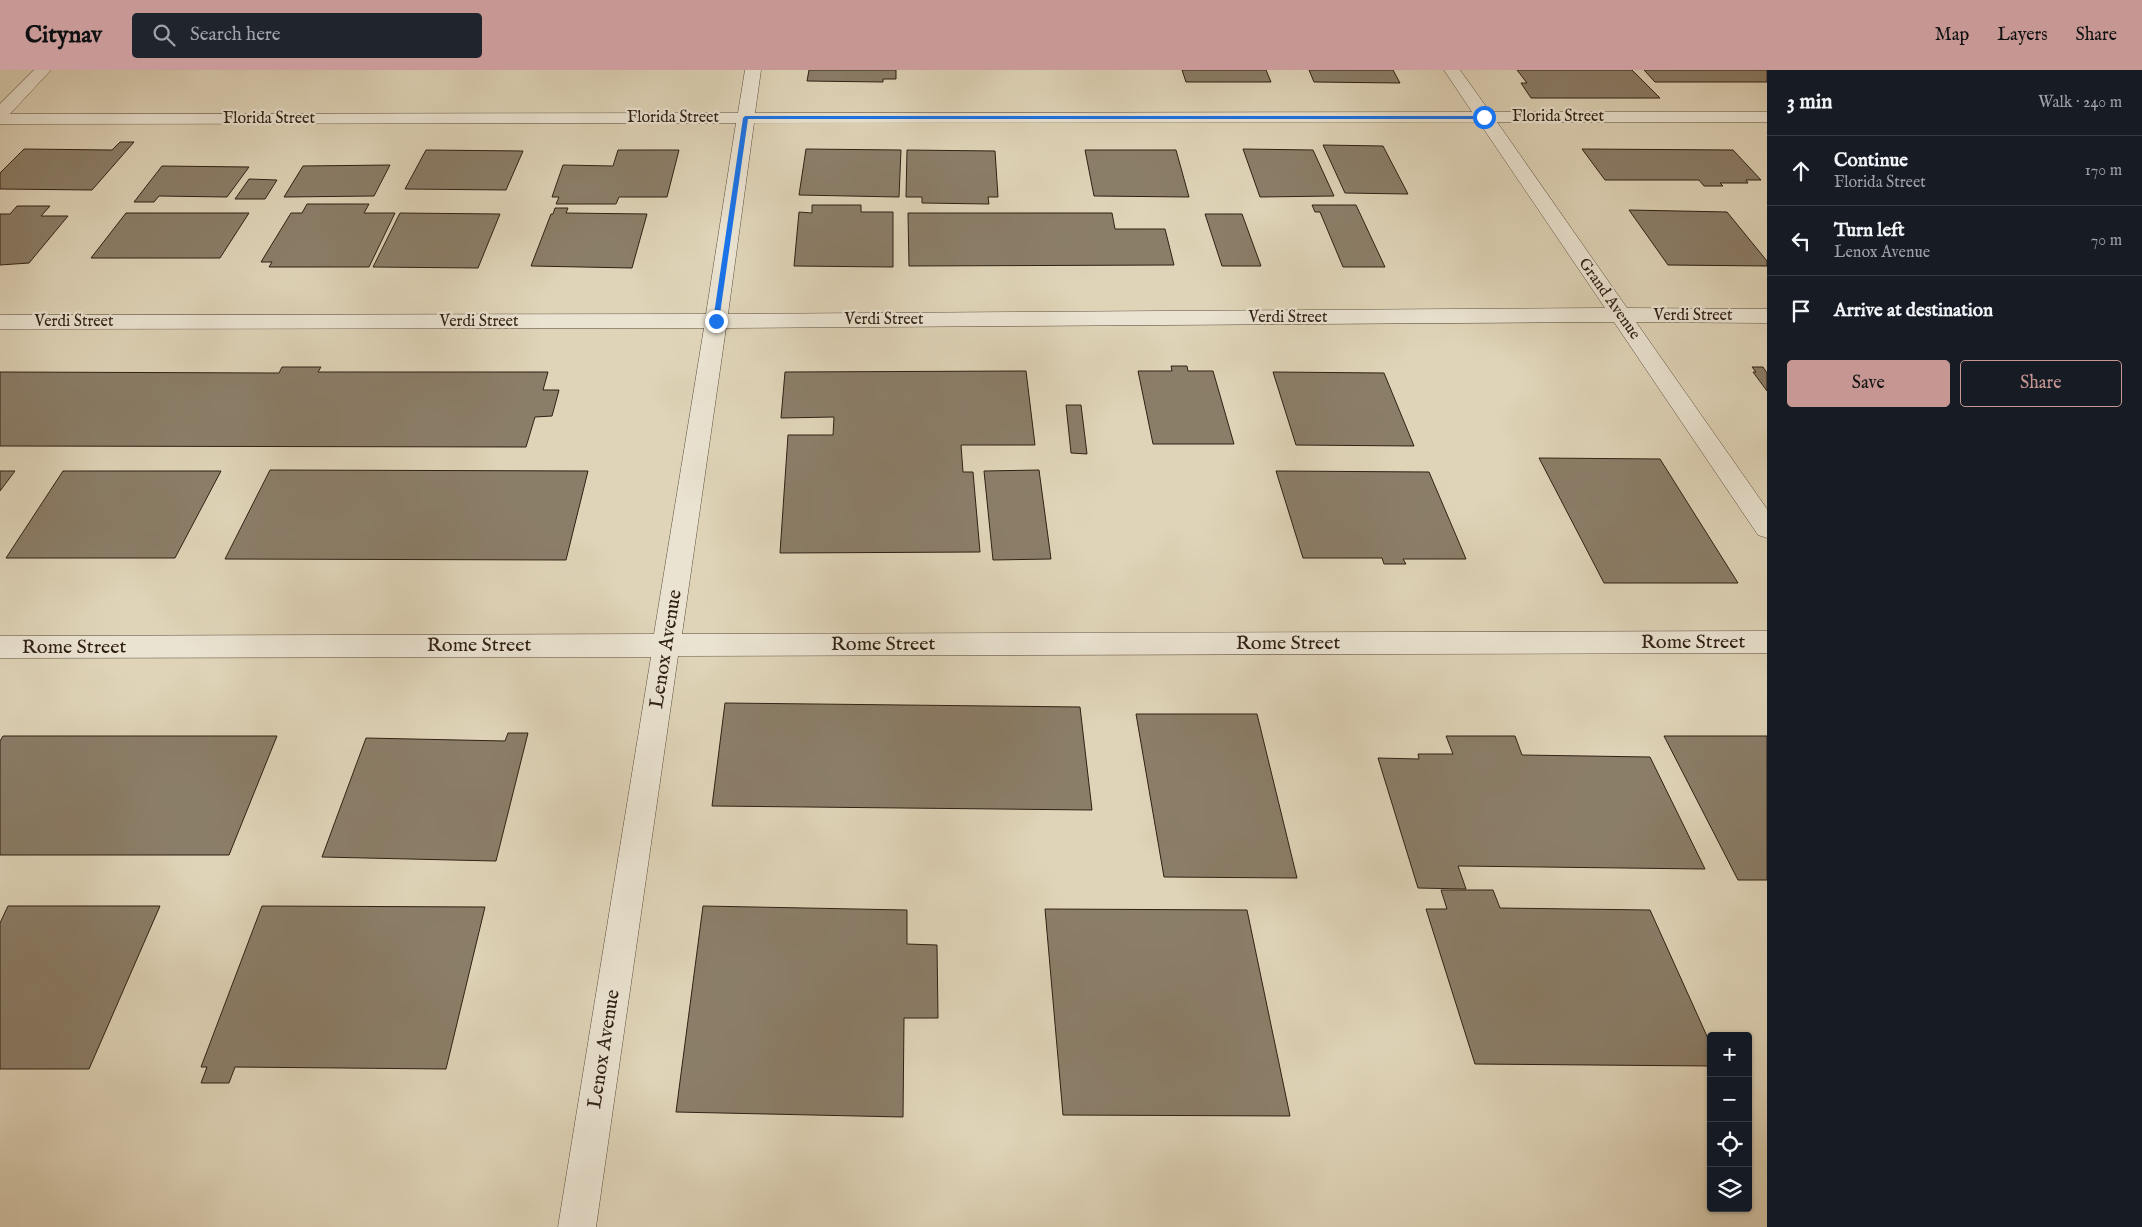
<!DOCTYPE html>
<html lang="en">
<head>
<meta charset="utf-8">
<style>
	:root { --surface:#171b24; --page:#20242c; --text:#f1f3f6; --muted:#9ea1a6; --line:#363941; --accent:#c59692 }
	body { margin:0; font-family:"IM FELL English",serif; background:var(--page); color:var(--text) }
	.controls { position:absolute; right:15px; bottom:15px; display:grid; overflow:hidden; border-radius:5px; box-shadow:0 1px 4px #0004 }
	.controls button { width:45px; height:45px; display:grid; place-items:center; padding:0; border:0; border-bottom:1px solid var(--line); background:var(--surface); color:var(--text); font:25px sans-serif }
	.stop { position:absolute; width:15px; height:15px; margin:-11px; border:4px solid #1a73e8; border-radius:50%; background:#fff }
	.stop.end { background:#1a73e8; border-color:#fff; box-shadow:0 1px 5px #0008 }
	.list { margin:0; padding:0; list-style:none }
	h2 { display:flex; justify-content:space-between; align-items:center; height:65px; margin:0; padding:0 20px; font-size:21px }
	h2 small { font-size:16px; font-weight:400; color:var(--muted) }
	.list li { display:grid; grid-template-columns:32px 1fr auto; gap:15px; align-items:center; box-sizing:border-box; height:70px; padding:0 20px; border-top:1px solid var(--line) }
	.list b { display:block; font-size:19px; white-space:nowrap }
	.list p { margin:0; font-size:16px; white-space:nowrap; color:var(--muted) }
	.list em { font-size:16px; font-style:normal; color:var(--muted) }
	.actions { display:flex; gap:10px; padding:15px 20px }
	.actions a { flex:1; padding:11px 0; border:1px solid var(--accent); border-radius:5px; text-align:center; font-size:18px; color:var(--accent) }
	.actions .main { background:var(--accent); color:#111 }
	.icon { flex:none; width:28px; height:28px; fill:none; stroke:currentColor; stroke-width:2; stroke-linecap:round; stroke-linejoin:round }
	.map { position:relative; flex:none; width:1767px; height:1157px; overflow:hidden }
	header { display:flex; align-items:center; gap:30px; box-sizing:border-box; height:70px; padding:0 25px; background:var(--accent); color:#111 }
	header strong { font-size:24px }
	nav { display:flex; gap:28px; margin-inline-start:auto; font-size:18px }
	.search { width:350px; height:45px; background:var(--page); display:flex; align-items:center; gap:12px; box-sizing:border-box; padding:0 18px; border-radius:5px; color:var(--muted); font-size:19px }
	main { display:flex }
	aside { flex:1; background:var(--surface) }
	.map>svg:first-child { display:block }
	.building { fill:#8b7e69; stroke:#302014 }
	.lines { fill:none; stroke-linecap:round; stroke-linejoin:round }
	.street-casing { stroke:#5c4d3d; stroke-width:1 }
	.street { fill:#eae3d1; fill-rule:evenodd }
	.route { fill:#1a73e8 }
	.labels { text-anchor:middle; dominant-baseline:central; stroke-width:4.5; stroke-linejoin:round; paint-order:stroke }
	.far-street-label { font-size:16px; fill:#302014; stroke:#eae3d1 }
	.street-label { font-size:20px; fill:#302014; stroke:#eae3d1 }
</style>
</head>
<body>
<header>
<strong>Citynav</strong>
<div class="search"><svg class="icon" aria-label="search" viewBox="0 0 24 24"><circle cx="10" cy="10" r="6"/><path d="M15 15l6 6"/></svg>Search here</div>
<nav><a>Map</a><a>Layers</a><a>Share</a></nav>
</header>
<main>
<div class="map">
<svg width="1767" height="1157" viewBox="0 0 1767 1157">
	<rect width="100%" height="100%" fill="#dfd4b8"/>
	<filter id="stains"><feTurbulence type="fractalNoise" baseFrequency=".004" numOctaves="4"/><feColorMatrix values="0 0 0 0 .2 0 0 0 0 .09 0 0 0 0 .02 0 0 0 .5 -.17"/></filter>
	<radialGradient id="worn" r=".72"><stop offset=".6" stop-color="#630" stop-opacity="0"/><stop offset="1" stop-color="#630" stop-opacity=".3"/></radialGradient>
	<path class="building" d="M809 0H896V9H883V12L807 11Z
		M1182 0H1266L1271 12H1186Z
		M1309 0H1393L1400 13 1314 12Z
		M1517 0H1632L1660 28H1531L1521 13H1527Z
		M1644 0H1767V12H1655Z
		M120 72H134L92 120 0 119V103L24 79 112 80Z
		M1323 75 1383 76 1408 124 1345 123Z
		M806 79 901 80 899 127 799 125Z
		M1243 79 1313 80 1334 126 1260 127Z
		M1582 79 1733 80 1761 110H1746L1748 113H1720L1723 116H1704L1699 110H1605Z
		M426 80 523 81 506 120 405 119Z
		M618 80H679L667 127H619L616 134H556L559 127H552L563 95 613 96Z
		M907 80 995 81 998 127H988L989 134 922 133V127H906Z
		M1085 80H1176L1189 127 1094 126Z
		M390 95 374 126 284 127 303 96Z
		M162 96 249 97 227 127 159 126 154 132H134Z
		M249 109 277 110 265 129H235Z
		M307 134H369L364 143H395L369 197H269L272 192H261L291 143H302Z
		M812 135H861V142H893V197L794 196 799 142 812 143Z
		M1312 135H1356L1385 197H1343L1320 142H1315Z
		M17 136H50L41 146H68L29 193 0 195V144H10Z
		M555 138H568L566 143 647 144 632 198 531 196 551 144H553Z
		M1629 140 1727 142 1767 191V196L1668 195Z
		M126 143H249L220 188H91Z
		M400 143 500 144 478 198 373 197Z
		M908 143H1112L1115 159H1165L1174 195 909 196Z
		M1205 144H1242L1261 196H1222Z
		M1171 296H1187L1188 301H1213L1234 374H1153L1138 301H1172Z
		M282 297H321L318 302H548L543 320H559L552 346 535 347 526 377 0 376V302L279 303Z
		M1752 297H1763L1767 303V321L1753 302H1756Z
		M1026 301 1035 375H961L963 402H973L980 482 780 483 788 365H833L834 347 781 348 785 302Z
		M1273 302 1384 303 1414 376 1296 375Z
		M1066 335H1081L1087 384 1071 383Z
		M1539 388 1660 389 1738 513H1604Z
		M270 400 588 401 566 490 225 489Z
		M1039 400 1051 489 993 490 984 401Z
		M0 401H15L0 421Z
		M63 401H221L175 488H6Z
		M1276 401 1429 402 1466 489H1403L1406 494H1384L1382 488H1303Z
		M725 633 1080 637 1092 740 712 736Z
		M1136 644H1257L1297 808 1164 807Z
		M508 663H528L496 791 322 787 366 668 505 671Z
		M3 666H277L229 785H0V671Z
		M1446 666H1515L1522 685 1650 687 1705 799 1458 796 1466 819 1418 818 1378 688 1419 689 1418 684H1453Z
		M1664 666H1767V810H1738Z
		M1441 820H1493L1500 838 1650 840 1711 975V996L1475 994 1426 839H1447Z
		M8 836H160L89 999H0V853Z
		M262 836 485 837 446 999 235 997 229 1013H201L207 997H201Z
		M703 836 907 840V874L937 875 938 948H904L903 1047 676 1042Z
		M1045 839 1247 840 1290 1046 1063 1045Z"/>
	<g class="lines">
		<g class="street-casing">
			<path id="street" d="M34 0H51L10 44 738 43 745 0H761L755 43 1472 42 1444 0H1460L1490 42H1767V52H1497L1627 238 1767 239V253L1636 252 1767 439V468L1758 465 1614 252 726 258 682 564 1767 561V583L678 586 596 1157H558L651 587 0 588V566L654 564 704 258 0 259V245L706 244 736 53 0 54V34ZM1479 52 1605 238 728 244 754 53Z"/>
		</g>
		<use href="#street" class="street"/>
	</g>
	<path class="route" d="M745 46H1484L1486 47 1484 49H748L719 251 716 253 713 251 743 48Z"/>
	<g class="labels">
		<g class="far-street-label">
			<text x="1558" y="47">Florida Street</text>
			<text x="673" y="48">Florida Street</text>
			<text x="269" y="49">Florida Street</text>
			<text transform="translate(1609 229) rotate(55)">Grand Avenue</text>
			<text x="1693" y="246">Verdi Street</text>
			<text x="1288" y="248">Verdi Street</text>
			<text x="884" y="250">Verdi Street</text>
			<text x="74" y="252">Verdi Street</text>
			<text x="479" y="252">Verdi Street</text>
		</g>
		<g class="street-label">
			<text x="1693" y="572">Rome Street</text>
			<text x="1288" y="573">Rome Street</text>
			<text x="883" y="574">Rome Street</text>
			<text x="479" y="575">Rome Street</text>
			<text x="74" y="577">Rome Street</text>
			<text transform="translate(666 579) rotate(-81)">Lenox Avenue</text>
			<text transform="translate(604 979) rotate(-81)">Lenox Avenue</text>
		</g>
	</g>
	<rect width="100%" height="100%" filter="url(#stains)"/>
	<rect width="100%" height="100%" fill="url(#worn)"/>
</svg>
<div class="controls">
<button>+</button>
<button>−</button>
<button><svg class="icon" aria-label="locate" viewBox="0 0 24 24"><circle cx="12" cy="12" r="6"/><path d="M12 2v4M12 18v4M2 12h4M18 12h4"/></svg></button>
<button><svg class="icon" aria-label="layers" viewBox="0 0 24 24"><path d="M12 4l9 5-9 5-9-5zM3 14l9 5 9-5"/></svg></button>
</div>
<div class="stop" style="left:1484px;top:47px"></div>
<div class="stop end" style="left:716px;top:251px"></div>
</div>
<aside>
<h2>3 min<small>Walk · 240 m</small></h2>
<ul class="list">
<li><svg class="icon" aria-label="ahead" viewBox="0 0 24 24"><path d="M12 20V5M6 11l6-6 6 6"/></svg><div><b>Continue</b><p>Florida Street</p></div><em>170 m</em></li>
<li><svg class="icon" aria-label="left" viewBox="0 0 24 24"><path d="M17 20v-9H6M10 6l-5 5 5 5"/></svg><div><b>Turn left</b><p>Lenox Avenue</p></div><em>70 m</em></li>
<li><svg class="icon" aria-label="arrive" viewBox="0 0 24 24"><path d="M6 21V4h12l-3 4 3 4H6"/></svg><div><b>Arrive at destination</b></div></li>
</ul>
<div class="actions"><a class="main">Save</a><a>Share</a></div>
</aside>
</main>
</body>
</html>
